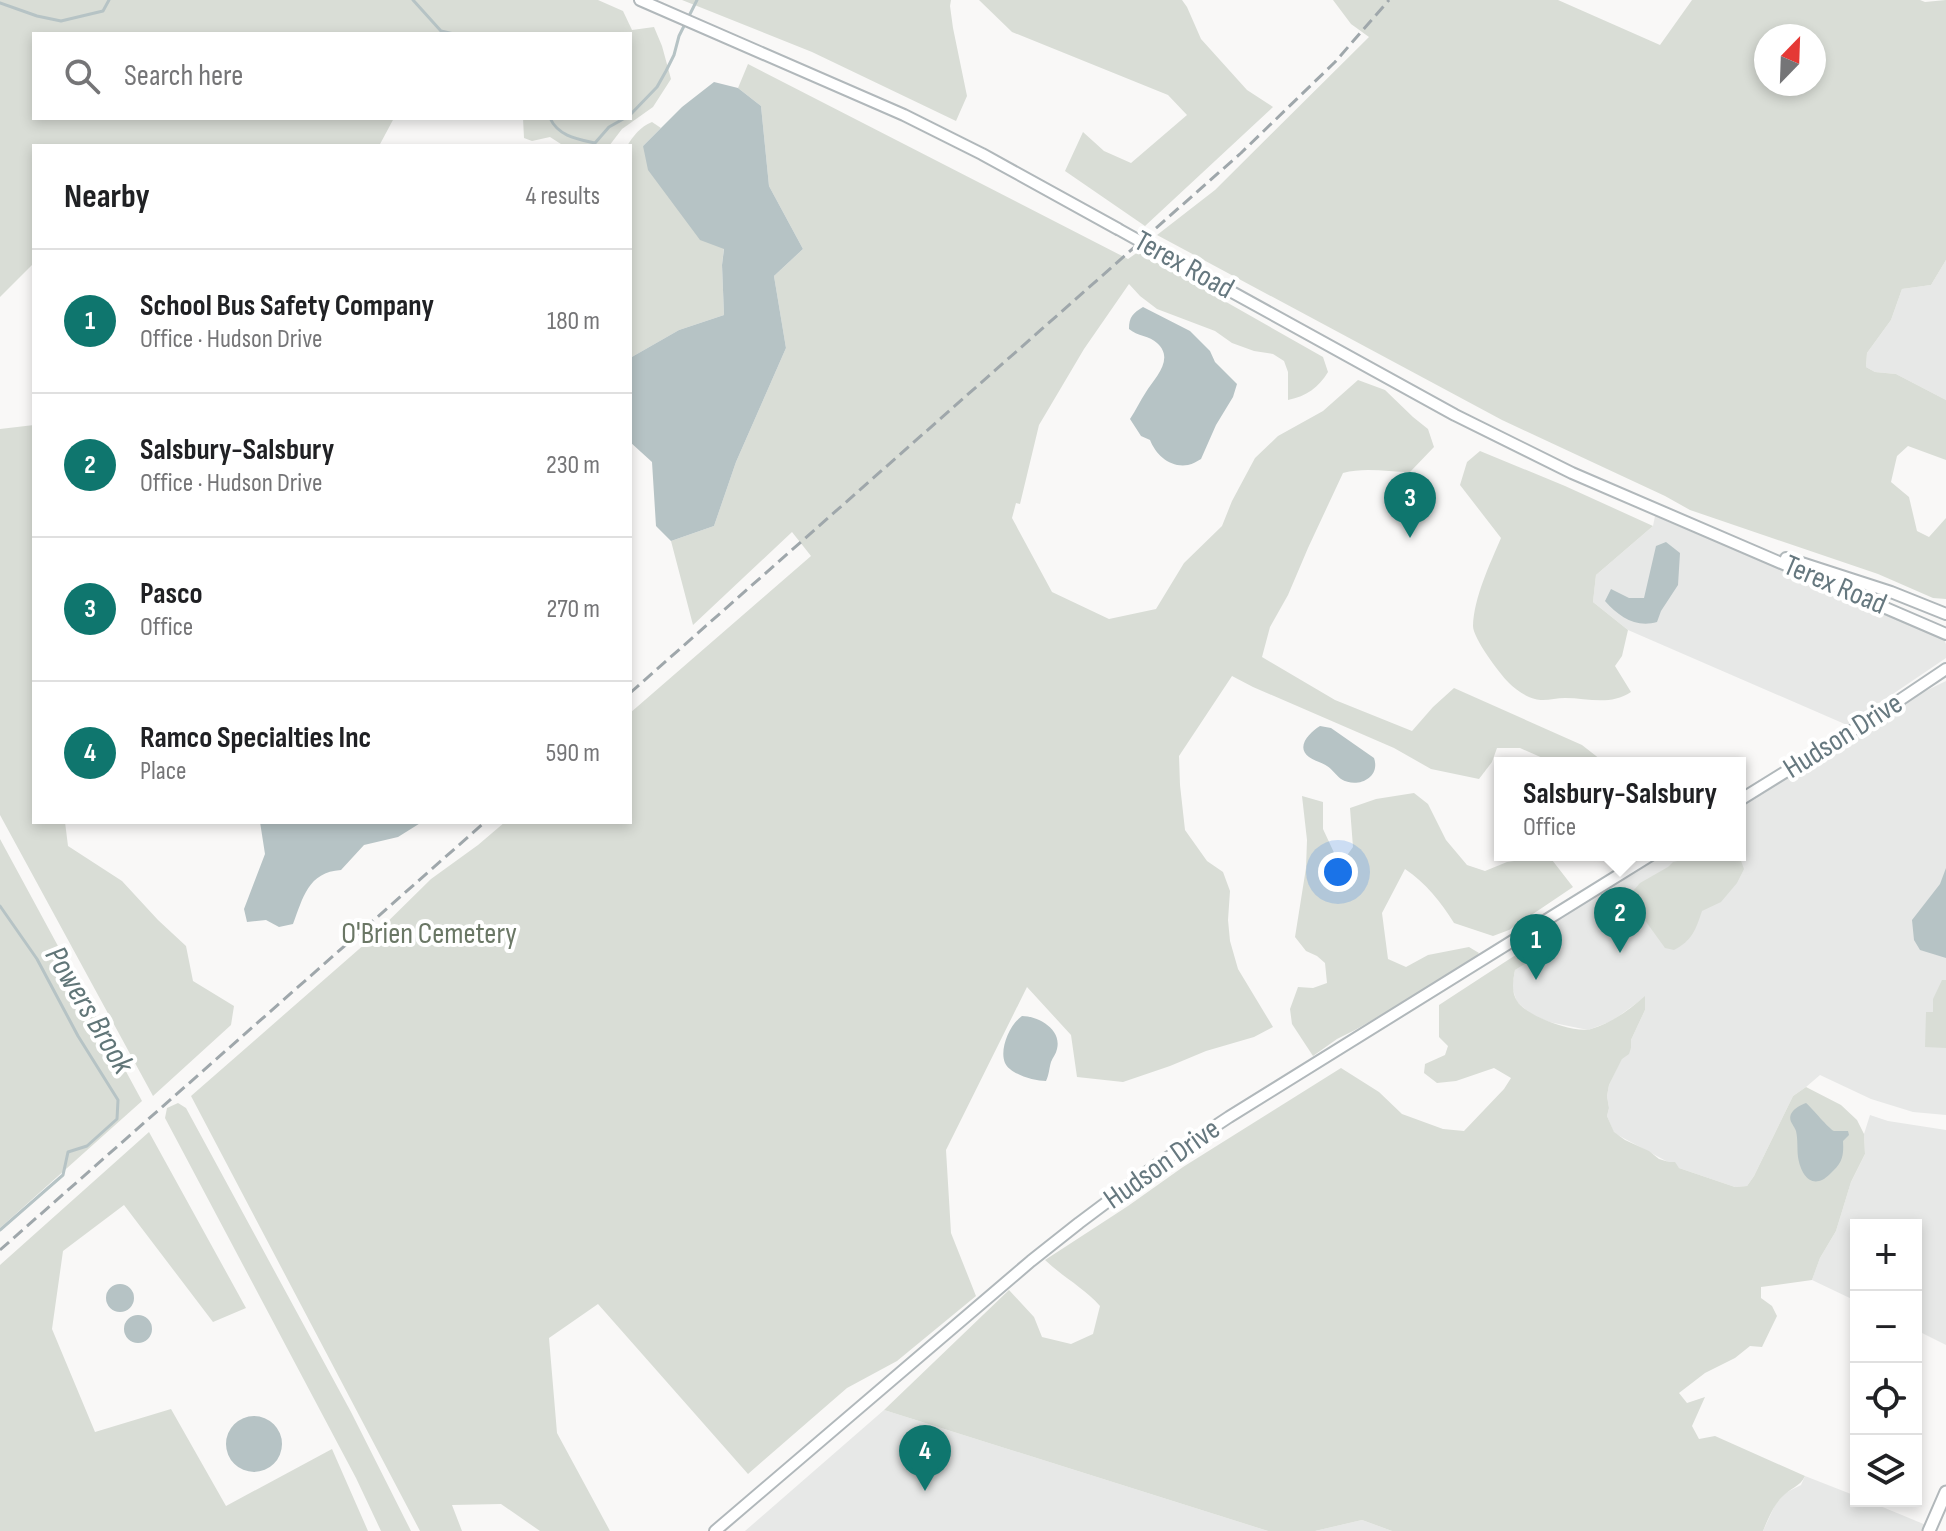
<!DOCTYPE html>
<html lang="en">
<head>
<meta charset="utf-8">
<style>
	:root { --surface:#fff; --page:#f2f2f2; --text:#202124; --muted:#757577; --line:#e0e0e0; --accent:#0f766e }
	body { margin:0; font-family:"Sofia Sans Condensed",sans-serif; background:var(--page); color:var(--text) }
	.controls { position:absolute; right:24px; bottom:24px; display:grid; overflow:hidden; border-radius:0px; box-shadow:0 4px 12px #0003 }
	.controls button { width:72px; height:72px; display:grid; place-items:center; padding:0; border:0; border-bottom:2px solid var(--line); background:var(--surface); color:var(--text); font:40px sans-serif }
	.compass { position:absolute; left:1754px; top:24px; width:72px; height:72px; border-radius:50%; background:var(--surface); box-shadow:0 4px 12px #0003; rotate:23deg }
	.you { position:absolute; left:1338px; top:872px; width:28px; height:28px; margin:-20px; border:6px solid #fff; border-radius:50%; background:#1a73e8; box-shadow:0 0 0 12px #1a73e833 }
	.badge { display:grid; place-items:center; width:52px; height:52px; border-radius:50%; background:var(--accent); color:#fff; font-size:26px; font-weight:700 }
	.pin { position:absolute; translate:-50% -66px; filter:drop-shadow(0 2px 4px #0008) }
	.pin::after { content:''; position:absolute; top:42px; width:28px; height:24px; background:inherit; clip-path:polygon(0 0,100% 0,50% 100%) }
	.popup { position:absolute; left:1494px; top:757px; width:252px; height:104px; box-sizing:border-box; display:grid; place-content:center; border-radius:0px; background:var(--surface); filter:drop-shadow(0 2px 6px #0005); font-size:26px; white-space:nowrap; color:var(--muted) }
	.popup b { font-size:30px; color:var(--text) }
	.popup::after { content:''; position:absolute; left:50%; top:100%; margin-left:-16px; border:16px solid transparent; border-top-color:var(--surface) }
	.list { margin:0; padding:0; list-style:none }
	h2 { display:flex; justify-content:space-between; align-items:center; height:104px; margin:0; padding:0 32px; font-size:34px }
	h2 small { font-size:26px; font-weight:400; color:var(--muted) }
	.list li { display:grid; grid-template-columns:52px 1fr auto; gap:24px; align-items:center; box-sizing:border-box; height:144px; padding:0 32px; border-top:2px solid var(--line) }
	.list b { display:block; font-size:30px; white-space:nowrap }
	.list p { margin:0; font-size:26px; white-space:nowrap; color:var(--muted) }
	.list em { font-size:26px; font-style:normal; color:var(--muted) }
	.icon { flex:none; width:44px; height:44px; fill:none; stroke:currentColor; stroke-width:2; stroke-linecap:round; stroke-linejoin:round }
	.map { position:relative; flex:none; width:1946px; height:1531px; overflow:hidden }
	.search { position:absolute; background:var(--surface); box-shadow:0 4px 12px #0003; left:32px; top:32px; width:600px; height:88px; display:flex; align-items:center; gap:20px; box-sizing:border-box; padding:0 28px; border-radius:0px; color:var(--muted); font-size:30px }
	.panel { position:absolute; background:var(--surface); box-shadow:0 4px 12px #0003; left:32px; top:144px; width:600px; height:680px; border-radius:0px }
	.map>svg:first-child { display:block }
	.built { fill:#e7e8e7 }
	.green { fill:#d9ddd6; fill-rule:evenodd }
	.water { fill:#b6c3c5 }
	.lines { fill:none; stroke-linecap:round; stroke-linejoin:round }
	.stream { stroke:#b6c3c5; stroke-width:3 }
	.secondary-casing { stroke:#b1b8bb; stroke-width:14 }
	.primary-casing { stroke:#b2b8bb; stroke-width:15 }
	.secondary { stroke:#fff; stroke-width:10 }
	.primary { stroke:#fff; stroke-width:11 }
	.rail { stroke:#9fa7ab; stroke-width:3; stroke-dasharray:12 6; stroke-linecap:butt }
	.secondary-bridge-casing { stroke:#b1b8bb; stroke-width:14; stroke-linecap:butt }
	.secondary-bridge { stroke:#fff; stroke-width:10 }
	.labels { text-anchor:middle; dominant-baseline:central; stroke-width:8; stroke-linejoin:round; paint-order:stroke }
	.street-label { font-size:30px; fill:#66787f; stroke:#fff }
	.park-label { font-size:30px; fill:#6a7765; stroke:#fff }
	.water-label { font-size:32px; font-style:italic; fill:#617678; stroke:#fff }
</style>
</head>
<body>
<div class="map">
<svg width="1946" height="1531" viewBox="0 0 1946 1531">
	<rect width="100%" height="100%" fill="#f9f8f7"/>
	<path class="built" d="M1946 260V400L1896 374 1875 372 1866 367 1867 353 1891 320 1902 289 1931 285Z
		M1655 516 1943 637 1946 644V658L1847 725 1628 630 1593 602 1596 575 1653 526Z
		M1946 681V1115L1913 1112 1871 1099 1820 1075 1806 1087 1793 1096 1754 1176 1747 1186 1735 1187 1679 1168 1614 1133 1607 1116 1609 1108 1607 1096 1609 1085 1622 1058 1631 1048V1040L1645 1010V997L1612 1021 1588 1030 1549 1022 1531 1014 1517 1002 1512 987 1515 970 1537 957 1536 941 1516 955V943L1658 855H1740V805L1909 699Z
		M1870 1115 1888 1121 1946 1130V1345L1916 1330V1225H1856V1301L1812 1280 1820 1258 1836 1231 1851 1182 1865 1154 1864 1134Z
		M884 1410 1268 1531H745Z
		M1805 1476 1856 1496V1501H1868L1926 1525 1923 1531H1763L1775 1505 1785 1493 1801 1485Z
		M1362 1520 1392 1531H1315Z"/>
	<path class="green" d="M0 0H598L623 11 632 30 654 27 662 46 671 79 653 107 622 129 609 146H564L550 137 532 141 524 138 523 118H630V34H34V118H394L379 146H34V263L0 297Z
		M682 0H951L950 6 953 28 967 96 956 121 812 52Z
		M979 0H1182L1187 7 1201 39 1247 90 1273 107 1145 226 1065 171 1083 132 1104 151 1131 163 1187 115 1168 95 1012 32Z
		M1333 0H1558L1660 45 1692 0H1920L1925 2 1946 0V260L1931 285 1902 289 1891 320 1867 353 1866 367 1875 372 1896 374 1946 400V460L1908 446 1897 456 1891 482 1909 497 1917 531 1929 537 1946 518V599L1933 598 1878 574 1690 510 1665 496 1502 420 1157 235 1215 190 1369 37 1351 24ZM1814 36V84H1766V36Z
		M748 64 1128 259 1138 252 1323 357 1328 372C1318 388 1307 396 1288 400V372L1284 361 1273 354 1254 351 1232 343 1215 331 1157 309 1140 296 1129 284 1084 349 1039 425 1020 504 1016 503 1012 518 1052 592 1109 619 1156 609 1184 563 1222 526 1232 501 1255 458 1278 436 1323 411 1358 380 1385 390 1413 417 1428 429 1434 447 1410 472C1388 472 1365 467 1343 473L1308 548 1288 595 1270 627 1262 657 1335 700 1412 731 1433 707 1454 688 1582 745 1605 763H1554L1520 748H1497L1492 762 1479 779 1431 769 1394 748 1253 687 1232 676 1179 756 1180 785 1185 830 1207 861 1223 872 1230 891 1228 920 1230 941 1238 969 1273 1027 1254 1037 1206 1051 1170 1066 1123 1082 1077 1077 1071 1035 1027 987 946 1150 951 1233 976 1296 897 1361 847 1388 748 1474 598 1304 549 1338 557 1433 610 1531H540L501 1504 452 1505 462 1531H420L191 1096 366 943 431 879 478 845 505 822H630V713L811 556 792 532 693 625 671 541 714 526 736 462 786 348 774 276 803 249 769 186 761 106 738 88Z
		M652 122 661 128 643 146 724 248 722 265 724 315 679 330 630 358V146H627C634 135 640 127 652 122Z
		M34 425V822H65L68 846 122 881 158 920 186 946 193 981 234 1006 231 1025 153 1096 0 815V429Z
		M1480 451 1565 486 1653 526 1596 575 1593 602 1628 630 1622 656 1615 666 1631 692C1610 706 1588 698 1565 698 1555 698 1544 702 1535 699 1526 697 1515 689 1509 683 1499 673 1473 638 1473 626 1474 597 1490 564 1501 538L1460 485 1467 462Z
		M1414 793 1428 804 1446 840 1467 865 1485 871 1507 862 1549 856 1573 887 1509 930 1493 936 1454 923C1441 902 1426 883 1405 869L1382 913 1388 959 1406 967 1428 955 1469 947 1479 953 1474 960 1444 979 1355 1030 1337 1039 1313 1056 1292 1024 1290 1009 1298 987 1313 988 1327 983 1325 963 1317 956 1306 951 1295 937 1306 868 1307 840 1302 796 1323 802V829L1337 859 1343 861 1353 847 1350 808 1376 799Z
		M0 839 142 1101 0 1228Z
		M1704 855H1725L1741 861 1744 869 1737 883 1721 902 1702 911C1696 929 1692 941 1674 950L1665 948 1631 901 1633 891 1640 883 1668 867 1673 862Z
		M1537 941 1540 946 1537 957 1515 970C1513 981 1511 991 1517 1001 1526 1016 1575 1034 1591 1029 1612 1023 1630 1009 1645 996V1010L1631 1040V1048L1629 1054 1622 1059 1609 1085 1607 1096 1609 1108 1607 1116 1614 1132 1625 1140 1649 1151 1659 1159 1669 1162H1675L1679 1168 1735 1187 1747 1186 1754 1176 1793 1096 1806 1087 1841 1105 1857 1120 1864 1134 1865 1154 1851 1182 1836 1231 1820 1258 1812 1280 1761 1287V1298L1772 1306 1777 1316 1762 1347 1750 1346 1735 1358 1705 1373 1679 1393 1687 1403 1705 1397 1692 1426 1699 1439 1715 1436 1805 1476C1800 1487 1790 1488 1782 1497 1773 1506 1768 1519 1763 1531H1392L1362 1520 1315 1531H1268L884 1410 1009 1290 1034 1317 1042 1337 1071 1344 1093 1334 1100 1306C1084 1288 1063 1277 1045 1260L1128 1206 1183 1167 1341 1068 1379 1092 1402 1114 1443 1129 1464 1131 1504 1089 1511 1078 1494 1068 1456 1081 1437 1083 1424 1073 1425 1064 1445 1055 1448 1046 1439 1037V1005Z
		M1942 980H1946V1048L1925 1047 1926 1012H1933V999Z
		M178 1103 186 1108 351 1412 411 1531H381L356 1478 165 1118 167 1108Z
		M149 1132 246 1308 213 1322 124 1205 63 1251 52 1329 95 1432 171 1409 226 1506 332 1449 368 1531H0V1265Z"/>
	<path class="water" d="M714 82 738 88 761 106 769 186 803 249 774 276 786 348 736 462 714 526 671 541 656 526 652 462 630 442V358L679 330 724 315 722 265 724 249 700 240 648 170 643 146 682 107Z
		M1143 307 1190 331 1210 351 1215 362 1237 384 1233 397 1216 425 1201 459C1197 461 1193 464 1188 465 1170 468 1156 455 1150 440L1141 436 1130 419C1136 410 1140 401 1146 392 1155 378 1175 359 1157 343 1150 336 1137 336 1129 329 1129 317 1133 313 1143 307Z
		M1666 542 1680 553 1678 585 1661 611 1657 622C1636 628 1619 617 1605 601L1611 589 1629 598H1644L1656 546Z
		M1320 726 1331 728 1374 758C1381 778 1357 789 1341 779 1336 775 1332 769 1327 766 1321 762 1314 761 1309 757 1295 747 1310 732 1320 726Z
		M260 822H422L398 837 364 845 341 870C308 872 303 898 293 924L279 927 266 920 247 922 244 909 265 854Z
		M1946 868V958L1920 950 1914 940 1912 920 1940 884Z
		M1022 1016C1038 1016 1062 1029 1057 1049 1056 1054 1053 1057 1051 1062 1049 1069 1049 1075 1046 1081 1034 1081 1010 1074 1005 1063 999 1049 1010 1024 1022 1016Z
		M1806 1103C1812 1108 1829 1129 1834 1131 1836 1131 1846 1131 1848 1131L1849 1135 1843 1141C1844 1157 1842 1163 1830 1174 1813 1191 1801 1176 1798 1157 1797 1148 1798 1140 1796 1131 1794 1125 1788 1121 1791 1114 1794 1108 1801 1105 1806 1103Z
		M106 1298a14 14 0 1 1 28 0a14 14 0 1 1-28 0Z
		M124 1329a14 14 0 1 1 28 0a14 14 0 1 1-28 0Z
		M226 1444a28 28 0 1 1 56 0a28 28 0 1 1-56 0Z"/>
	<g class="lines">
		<path class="stream" d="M413 0 441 31 454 34
			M0 3 37 16 61 21 103 11 109 0
			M630 115 657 87 666 71 674 55 679 36 697 0
			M550 118C558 136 577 139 595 143L609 127 625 118
			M0 906 37 959 78 1036 118 1100 117 1119 87 1146 68 1152 63 1175 0 1230"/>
		<g class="secondary-casing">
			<path id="secondary" d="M640 0 904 115 982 154 1118 229
				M1163 254 1455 415 1572 473 1946 634
				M1786 558 1891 592 1946 614
				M1740 800 1882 712 1946 669
				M715 1531 1031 1261 1079 1223 1155 1166 1229 1117 1651 855"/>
		</g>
		<g class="primary-casing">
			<path id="primary" d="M1929 1531 1946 1492"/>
		</g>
		<use href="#secondary" class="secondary"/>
		<use href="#primary" class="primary"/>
		<path class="rail" d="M630 693 1241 153 1335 62 1389 0
			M0 1250 485 822"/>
		<g class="secondary-bridge-casing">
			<path id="secondary-bridge" d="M1118 229 1163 254"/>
		</g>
		<use href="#secondary-bridge" class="secondary-bridge"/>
	</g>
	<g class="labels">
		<g class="street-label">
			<text transform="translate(1184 265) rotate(29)">Terex Road</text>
			<text transform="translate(1835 585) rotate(23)">Terex Road</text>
			<text transform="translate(1843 736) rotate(-32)">Hudson Drive</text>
			<text transform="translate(1162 1164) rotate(-35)">Hudson Drive</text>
		</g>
		<g class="park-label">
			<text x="429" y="934">O'Brien Cemetery</text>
		</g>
		<g class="water-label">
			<text transform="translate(89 1010) rotate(59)">Powers Brook</text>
		</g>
	</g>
</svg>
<div class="controls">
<button>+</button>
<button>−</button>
<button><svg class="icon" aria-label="locate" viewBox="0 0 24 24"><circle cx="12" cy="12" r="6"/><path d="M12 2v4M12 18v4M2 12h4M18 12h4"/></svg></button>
<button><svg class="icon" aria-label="layers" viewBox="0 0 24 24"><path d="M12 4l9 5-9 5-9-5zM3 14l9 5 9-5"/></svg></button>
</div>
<svg class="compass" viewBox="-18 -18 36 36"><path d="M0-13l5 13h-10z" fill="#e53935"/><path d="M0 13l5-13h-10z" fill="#757577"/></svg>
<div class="you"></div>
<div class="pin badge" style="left:1536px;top:980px">1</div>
<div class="pin badge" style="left:1620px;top:953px">2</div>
<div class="popup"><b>Salsbury-Salsbury</b>Office</div>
<div class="pin badge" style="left:1410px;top:538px">3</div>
<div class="pin badge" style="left:925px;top:1491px">4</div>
<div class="search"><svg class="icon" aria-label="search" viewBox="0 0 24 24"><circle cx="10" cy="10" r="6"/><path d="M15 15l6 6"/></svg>Search here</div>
<section class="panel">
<h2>Nearby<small>4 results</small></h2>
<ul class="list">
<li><span class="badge">1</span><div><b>School Bus Safety Company</b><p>Office · Hudson Drive</p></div><em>180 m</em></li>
<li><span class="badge">2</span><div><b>Salsbury-Salsbury</b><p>Office · Hudson Drive</p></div><em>230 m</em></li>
<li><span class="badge">3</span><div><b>Pasco</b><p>Office</p></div><em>270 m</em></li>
<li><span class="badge">4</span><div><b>Ramco Specialties Inc</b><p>Place</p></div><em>590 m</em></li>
</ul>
</section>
</div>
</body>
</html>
